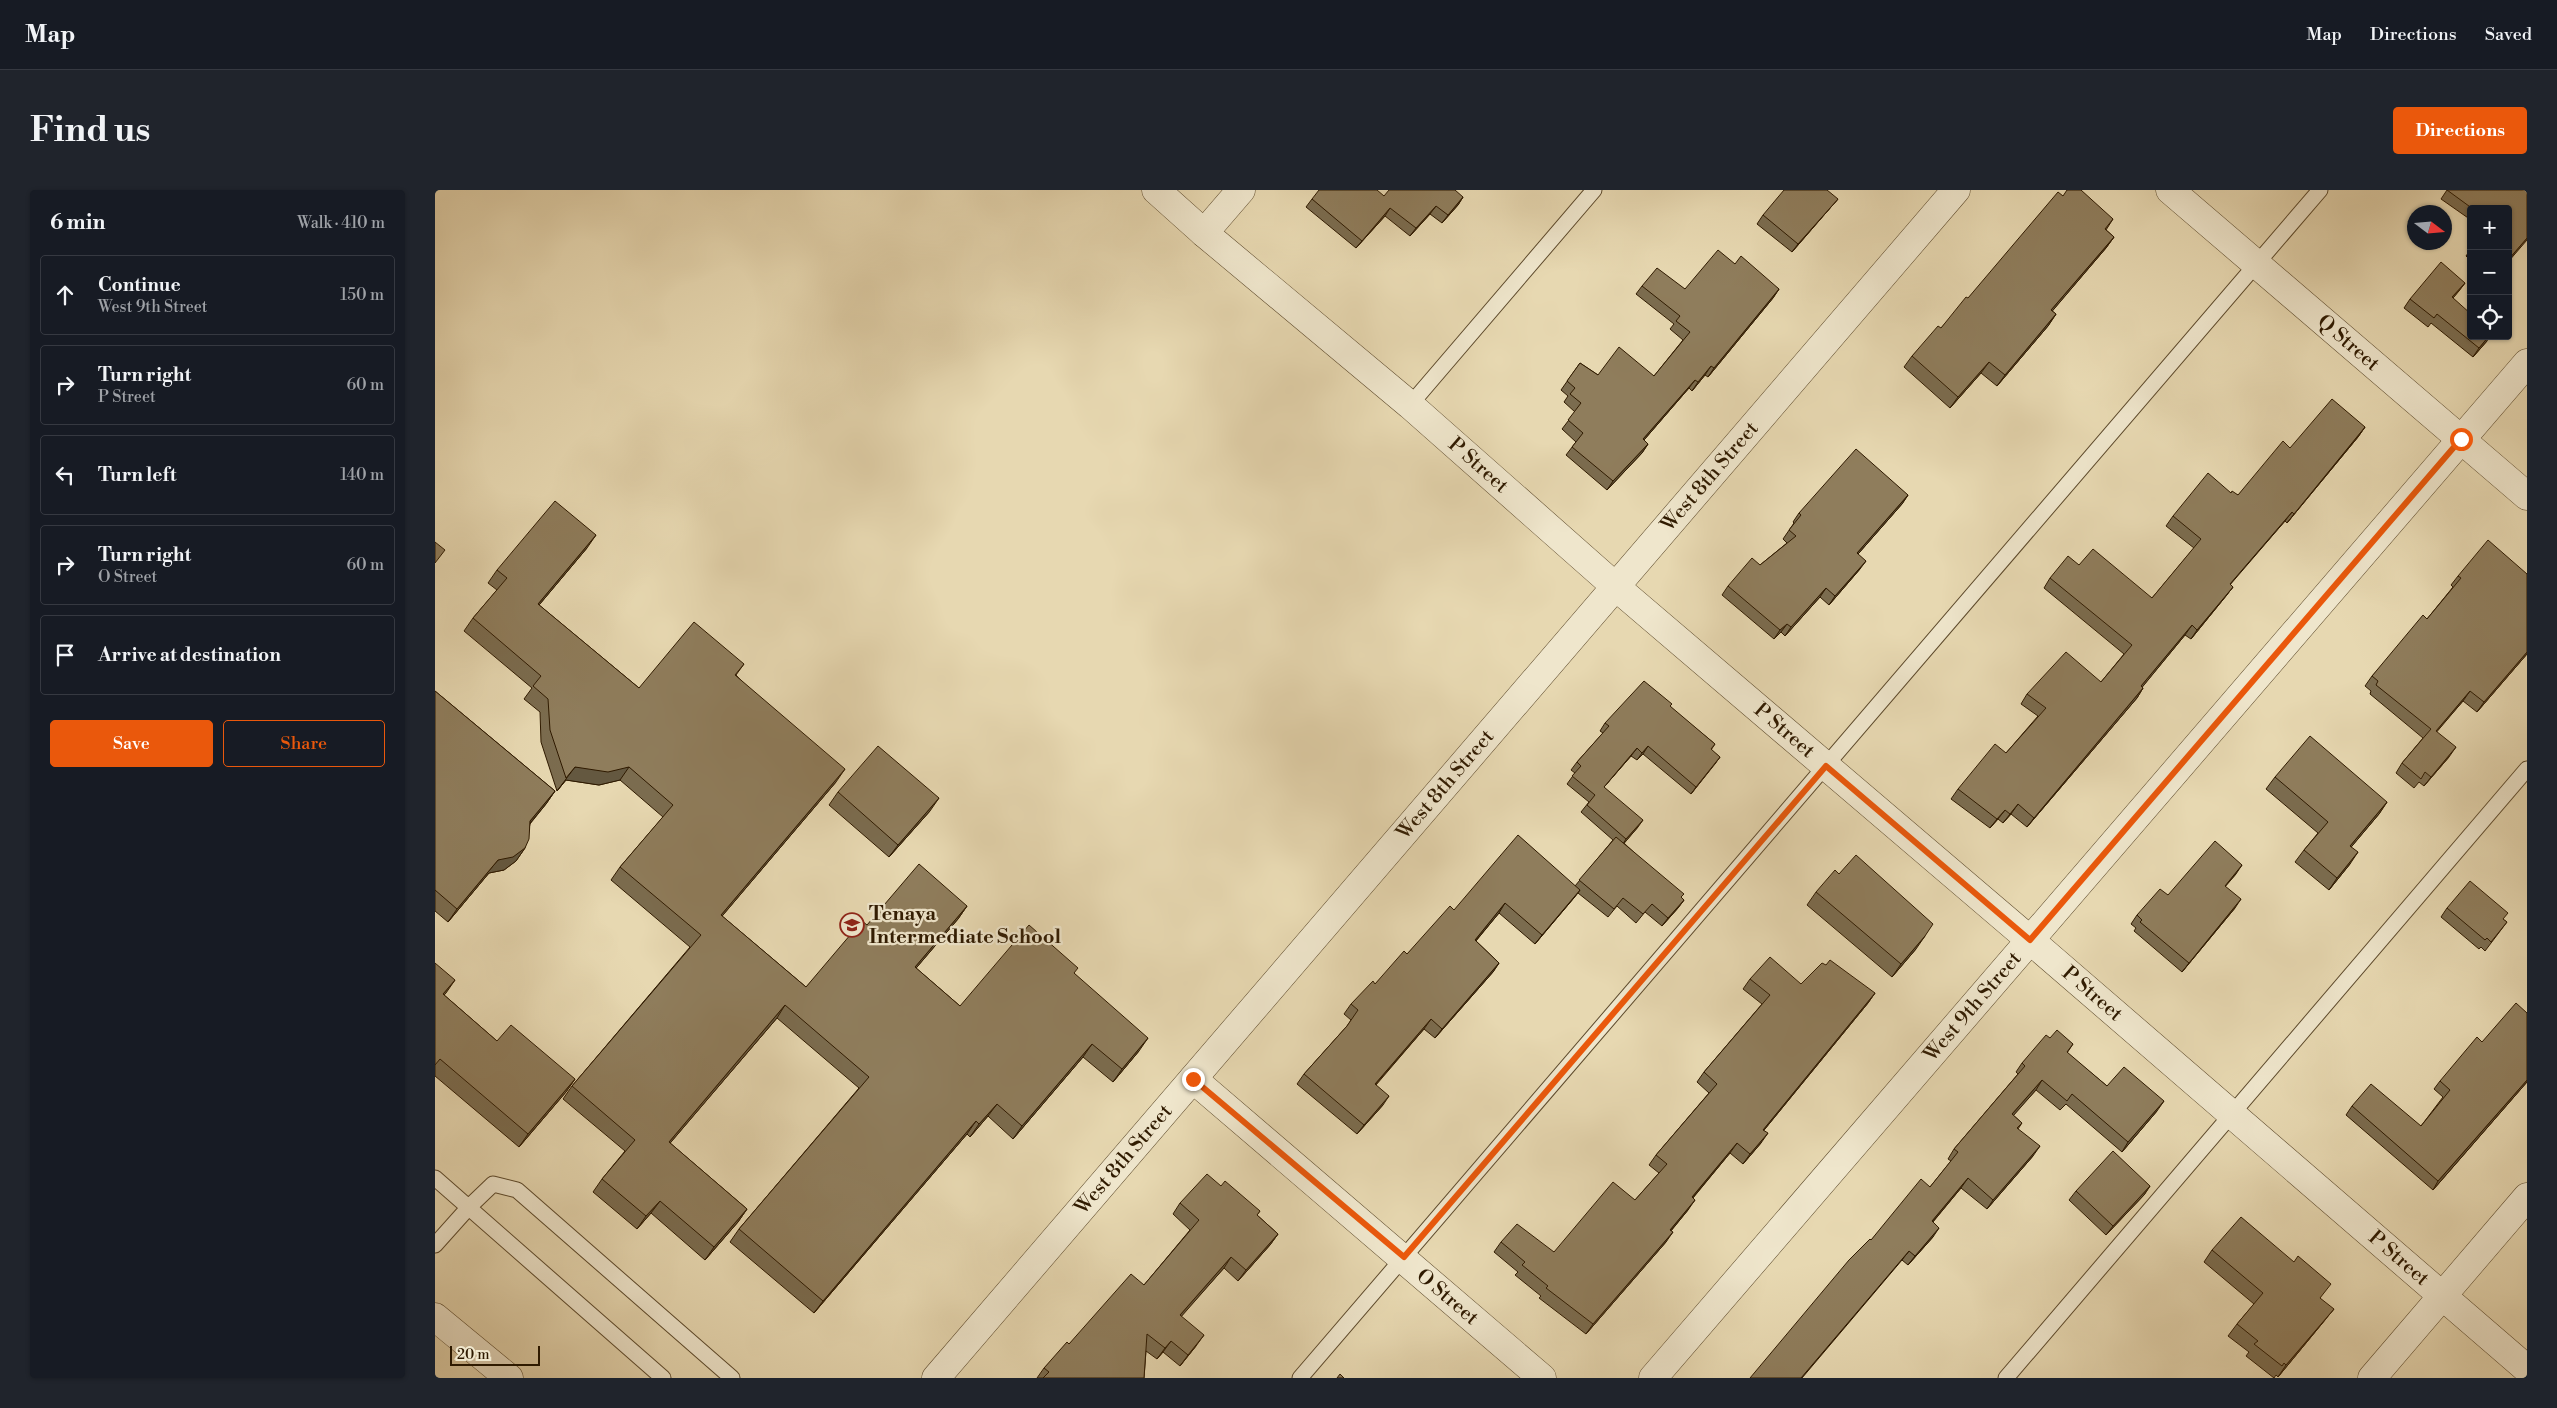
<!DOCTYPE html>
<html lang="en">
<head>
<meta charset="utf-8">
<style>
	:root { --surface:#171b24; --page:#20242c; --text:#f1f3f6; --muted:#9ea1a6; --line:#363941; --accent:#ea580c }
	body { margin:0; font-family:"Libre Bodoni",serif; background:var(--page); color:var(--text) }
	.controls { position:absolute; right:15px; top:15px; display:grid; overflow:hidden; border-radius:5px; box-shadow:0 1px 4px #0004 }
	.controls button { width:45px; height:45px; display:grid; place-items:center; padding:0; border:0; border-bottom:1px solid var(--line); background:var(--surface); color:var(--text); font:25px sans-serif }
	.compass { position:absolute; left:1972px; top:15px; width:45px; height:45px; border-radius:50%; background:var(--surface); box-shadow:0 1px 4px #0004; rotate:106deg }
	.scale { position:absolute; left:15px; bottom:12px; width:90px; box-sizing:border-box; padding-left:5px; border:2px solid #2f1a00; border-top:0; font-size:14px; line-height:18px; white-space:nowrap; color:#2f1a00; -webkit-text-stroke:4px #efe6cc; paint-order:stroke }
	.stop { position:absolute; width:15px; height:15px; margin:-11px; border:4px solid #ea580c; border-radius:50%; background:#fff }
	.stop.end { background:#ea580c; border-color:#fff; box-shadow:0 1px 5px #0008 }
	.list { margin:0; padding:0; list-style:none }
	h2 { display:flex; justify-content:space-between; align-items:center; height:65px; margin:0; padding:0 20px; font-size:21px }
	h2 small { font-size:16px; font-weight:400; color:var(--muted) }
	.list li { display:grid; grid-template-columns:32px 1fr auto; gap:15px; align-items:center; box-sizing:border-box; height:80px; margin:0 10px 10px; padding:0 10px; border:1px solid var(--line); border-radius:5px }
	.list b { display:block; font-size:19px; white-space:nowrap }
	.list p { margin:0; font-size:16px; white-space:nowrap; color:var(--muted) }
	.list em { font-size:16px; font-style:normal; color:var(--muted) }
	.actions { display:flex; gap:10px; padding:15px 20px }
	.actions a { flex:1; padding:11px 0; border:1px solid var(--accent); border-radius:5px; text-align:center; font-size:18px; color:var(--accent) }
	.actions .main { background:var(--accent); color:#fff }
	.icon { flex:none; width:28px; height:28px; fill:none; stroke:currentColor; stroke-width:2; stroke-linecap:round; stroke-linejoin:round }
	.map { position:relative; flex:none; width:2092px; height:1188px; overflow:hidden; border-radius:5px }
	header { display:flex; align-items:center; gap:30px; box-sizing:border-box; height:70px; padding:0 25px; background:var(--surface); border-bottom:1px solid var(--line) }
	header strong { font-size:24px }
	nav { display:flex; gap:28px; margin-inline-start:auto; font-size:18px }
	.intro { display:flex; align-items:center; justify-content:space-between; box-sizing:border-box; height:120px; padding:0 30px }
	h1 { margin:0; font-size:35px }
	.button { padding:12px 22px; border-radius:5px; background:var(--accent); color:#fff; font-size:18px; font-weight:700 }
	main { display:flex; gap:30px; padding:0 30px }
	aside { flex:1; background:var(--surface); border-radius:5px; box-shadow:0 1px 4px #0004 }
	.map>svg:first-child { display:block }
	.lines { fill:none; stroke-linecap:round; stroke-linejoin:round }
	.service-casing { stroke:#5d4a2c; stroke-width:17 }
	.minor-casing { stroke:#5d4a2c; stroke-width:29 }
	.service { stroke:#efe6cc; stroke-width:15 }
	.minor { stroke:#efe6cc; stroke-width:28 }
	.wall { fill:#7b6c4f; stroke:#2f1a00 }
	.shaded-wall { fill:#645840; stroke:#2f1a00 }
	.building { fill:#8f7d5c; stroke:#2f1a00 }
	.route { stroke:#ea580c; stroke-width:6 }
	.labels { text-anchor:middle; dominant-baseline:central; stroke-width:4.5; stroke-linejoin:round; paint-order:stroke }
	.street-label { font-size:20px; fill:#2f1a00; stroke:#efe6cc }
	.poi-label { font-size:20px; font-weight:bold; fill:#2f1a00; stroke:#efe6cc; text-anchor:start }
</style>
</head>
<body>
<header>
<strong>Map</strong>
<nav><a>Map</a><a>Directions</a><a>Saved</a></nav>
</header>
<div class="intro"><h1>Find us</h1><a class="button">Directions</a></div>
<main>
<aside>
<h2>6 min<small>Walk · 410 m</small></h2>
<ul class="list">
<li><svg class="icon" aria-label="ahead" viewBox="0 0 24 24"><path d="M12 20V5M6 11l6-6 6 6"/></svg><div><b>Continue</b><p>West 9th Street</p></div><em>150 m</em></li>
<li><svg class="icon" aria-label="right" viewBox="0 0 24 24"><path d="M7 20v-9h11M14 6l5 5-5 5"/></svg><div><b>Turn right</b><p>P Street</p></div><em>60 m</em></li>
<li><svg class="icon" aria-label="left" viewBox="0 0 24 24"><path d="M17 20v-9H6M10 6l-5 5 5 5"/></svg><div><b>Turn left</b></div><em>140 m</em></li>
<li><svg class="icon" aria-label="right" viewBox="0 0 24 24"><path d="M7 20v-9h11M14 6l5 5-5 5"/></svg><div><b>Turn right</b><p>O Street</p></div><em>60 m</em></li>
<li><svg class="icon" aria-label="arrive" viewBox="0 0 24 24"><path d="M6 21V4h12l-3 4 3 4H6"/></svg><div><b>Arrive at destination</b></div></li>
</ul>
<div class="actions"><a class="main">Save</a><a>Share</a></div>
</aside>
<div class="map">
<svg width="2092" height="1188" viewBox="0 0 2092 1188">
	<rect width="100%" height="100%" fill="#e7d8b1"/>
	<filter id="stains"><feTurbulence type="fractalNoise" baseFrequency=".004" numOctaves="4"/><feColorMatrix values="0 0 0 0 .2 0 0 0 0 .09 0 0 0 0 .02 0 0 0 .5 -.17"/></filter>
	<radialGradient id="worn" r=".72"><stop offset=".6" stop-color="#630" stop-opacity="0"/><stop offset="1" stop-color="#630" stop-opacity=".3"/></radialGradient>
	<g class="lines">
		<g class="service-casing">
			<path id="service" d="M975 215 1159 0
				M0 988 228 1188
				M0 1055 34 1017 58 994 82 1000 297 1188
				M865 1188 1885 0
				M1571 1188 2092 579"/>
		</g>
		<g class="minor-casing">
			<g id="minor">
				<path id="s1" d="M721 0 769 43 975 215 1181 397 1595 750 2092 1179"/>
				<path id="s2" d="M1735 0 2092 306"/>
				<path d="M769 43 806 0"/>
				<path id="s3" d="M758 889 1107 1188"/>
				<path d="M0 1127 74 1188"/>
				<path id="s4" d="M501 1188 1521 0"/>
				<path id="s5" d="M1218 1188 2092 173"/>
				<path d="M1937 1188 2092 1007"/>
			</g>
		</g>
		<use href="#service" class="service"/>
		<use href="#minor" class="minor"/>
	</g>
	<path class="wall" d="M2012 0 2073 19H2036V30L2006 9Z
		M949 6 1028 7 1023 15 1007 33 995 24 975 46 950 26 921 58 871 17 877 9Z
		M1628 6 1678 29 1671 40 1679 47 1671 58 1617 121 1621 124 1613 136 1562 196 1546 183 1515 218 1469 177 1477 166 1506 138Z
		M1403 9 1396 17 1357 62 1322 34 1328 25Z
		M2036 59V71L2031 66Z
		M1300 74 1344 99 1338 108 1273 187 1270 185 1257 201 1254 198 1209 250 1213 254 1207 263 1172 300 1131 265 1141 252 1127 239 1140 222 1129 212 1133 206 1126 200 1145 173 1163 185 1219 186 1248 150 1235 139 1239 134 1201 104 1207 96 1250 99Z
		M2030 93 2018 108 2052 151 2038 167 1996 133 1993 137 1969 118 1975 109Z
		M1930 237 1923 247 1852 333 1850 331 1795 394 1798 397 1791 406 1756 449 1750 445 1707 497 1708 498 1702 508 1592 637 1576 624 1568 633 1563 629 1555 638 1516 609 1523 599 1571 563 1603 526 1586 514 1592 504 1666 492 1689 464 1609 398 1615 388 1644 375 1717 408 1759 358 1731 336 1738 326 1796 303 1803 305 1855 258Z
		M1473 305 1467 314 1423 364 1425 379 1394 415 1385 407 1350 446 1346 442 1339 449 1287 405 1293 396 1325 375 1352 353 1348 349 1359 333 1358 332 1364 323Z
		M152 358 104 415 204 498 309 474 301 485 401 592 287 726 371 797 432 735 532 716 523 729 481 778 525 816 639 783 704 861 678 892 648 867 578 949 553 926 535 947 532 944 379 1123 295 1052 304 1039 424 898 342 828 235 953 312 1019 303 1032 270 1070 216 1023 202 1039 158 1002 167 989 190 961 128 909 137 896 255 757 176 690 185 677 228 627 185 590 164 595 131 590 122 601 106 552 105 522 89 509 97 498 29 441 38 428 62 400 53 393 62 380Z
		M2092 384V464L2042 522 2028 511 2001 542 2014 567 1989 596 1984 592 1979 598 1961 583 1967 573 1988 548 1935 504 1936 501 1930 496 1937 486 1992 429 2018 397 2016 395 2023 386Z
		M0 501 120 601 111 614 95 634 90 658 81 671 69 680 54 683 13 732 0 721Z
		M1235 517 1280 554 1276 560 1285 567 1256 604 1208 564 1202 570 1196 566 1169 597 1203 637 1189 653 1249 710 1243 718 1227 736 1210 722 1201 733 1182 716 1173 727 1143 703 1138 709 1100 754 1064 723 1041 751 1064 773 1058 782 1000 848 989 839 941 895 948 915 922 944 862 894 869 884 912 836 916 830 909 824 916 814 940 794 1019 720 1140 696 1178 650 1146 622 1154 612 1132 594 1140 583 1136 580 1142 572 1168 543 1165 541 1170 533Z
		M1840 587 1952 612 1944 624 1916 657 1915 674 1894 700 1860 672 1869 660 1883 643 1831 599Z
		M403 602 495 621 454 667 394 615Z
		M1404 684 1481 759 1457 787 1372 715 1381 702Z
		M1801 684 1790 696 1800 718 1747 782 1699 741 1701 738 1696 734 1702 725 1733 705Z
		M2012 718 2069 730 2072 732 2050 761 2046 757 2044 759 2006 727Z
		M0 773 9 805 62 851 140 889 131 902 84 957 0 886Z
		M1315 789 1366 794 1440 803 1433 813 1329 940 1326 953 1308 974 1295 963 1258 1008 1253 1020 1236 1041 1231 1052 1151 1144 1104 1108 1106 1106 1080 1085 1083 1082 1059 1062 1066 1052 1119 1062 1200 1010 1224 983 1214 975 1221 965 1274 903 1262 892 1269 882 1327 814 1308 799Z
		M1615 848 1638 854 1632 863 1672 896 1722 921 1687 962 1631 914 1625 920 1601 900 1578 925 1587 933 1583 939 1598 966 1552 1019 1526 998 1498 1032V1047L1473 1075 1467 1070 1436 1050 1495 997 1516 971 1513 969 1519 959 1583 884 1581 882 1587 873Z
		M2005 891 2092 892 1998 1000 1911 925 1917 916 1986 936 2008 907 1999 899Z
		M786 996 825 1021 822 1025 843 1044 835 1055 803 1091 789 1078 746 1126 761 1156 745 1176 728 1162 722 1169 711 1161 709 1188H602L609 1178 634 1154 709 1095 755 1040 738 1024 745 1013Z
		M1715 996 1709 1005 1671 1045 1634 1010 1641 1001Z
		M1777 1060 1886 1109 1890 1130 1843 1187 1841 1185 1839 1188 1811 1166 1814 1162 1793 1146 1802 1134 1819 1114 1769 1072Z"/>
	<path class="shaded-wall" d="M1028 7 1023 15 1007 33 1013 25Z
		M1403 9 1396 17 1357 62 1363 54Z
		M1001 16 995 24 975 46 981 38Z
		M955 18 950 26 921 58 927 51Z
		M1679 47 1671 58 1608 132 1616 120Z
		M2092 48V50L2073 72V70Z
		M2030 93 2024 101 2011 116 2017 107Z
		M1344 99 1338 108 1273 187 1279 178Z
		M1621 124 1613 136 1562 196 1570 185Z
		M2054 146 2052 151 2038 167 2044 158Z
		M1554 172 1546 183 1515 218 1523 207Z
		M1276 176 1270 185 1257 201 1263 192Z
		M1260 190 1254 198 1202 258 1208 249Z
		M1930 237 1923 247 1852 333 1859 324Z
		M1213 254 1207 263 1172 300 1178 291Z
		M1473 305 1467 314 1416 372 1422 363Z
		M1857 322 1850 331 1788 403 1795 394Z
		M161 345 152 358 94 427 103 414Z
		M1431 371 1425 379 1394 415 1400 406Z
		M1798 397 1791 406 1756 449 1762 440Z
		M1391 398 1385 407 1350 446 1356 437Z
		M1352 434 1346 442 1339 449 1345 440Z
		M1757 435 1750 445 1700 506 1706 496Z
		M2092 462V464L2042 522 2049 512Z
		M1708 498 1702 508 1592 637 1599 628Z
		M2035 501 2028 511 1994 551 2001 541Z
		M1213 556 1208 564 1202 570 1207 563Z
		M2021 557 2014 567 1989 596 1996 587Z
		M1202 558 1196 566 1163 604 1169 597Z
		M1285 567 1280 574 1256 604 1261 597Z
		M140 577H194L185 590 164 595 131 590 122 601Z
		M410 579 401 592 277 738 286 725Z
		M120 601 111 614 86 644 95 631Z
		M504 608 495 621 454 667 463 655Z
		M1952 612 1944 624 1907 668 1915 656Z
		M1583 614 1576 624 1568 633 1575 624Z
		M1570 620 1563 629 1555 638 1562 629Z
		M1208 630 1203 637 1186 657 1191 649Z
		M90 658 81 671 69 680 54 683 13 732 22 719 63 670Z
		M1923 662 1915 674 1894 700 1902 688Z
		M1807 675 1801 684 1784 704 1790 696Z
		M1145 700 1138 709 1100 754 1107 745Z
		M1806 709 1800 718 1747 782 1754 773Z
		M1249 710 1243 718 1227 736 1233 728Z
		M1070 713 1064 723 1033 760 1040 750Z
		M532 716 523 729 471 790 480 777Z
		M1490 746 1481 759 1457 787 1466 774Z
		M1064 773 1058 782 1000 848 1007 839Z
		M20 790 11 803 0 815 8 804Z
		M1440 803 1433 813 1321 950 1328 940Z
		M350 815 342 828 225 965 234 952Z
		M996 829 989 839 933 903 940 894Z
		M713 848 704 861 678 892 687 879Z
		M657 854 648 867 578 949 587 936Z
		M140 889 131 902 84 957 93 944Z
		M1607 890 1601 900 1571 934 1577 924Z
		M2092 890V892L1998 1000 2003 991Z
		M954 906 948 915 922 944 929 935Z
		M1729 911 1722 921 1687 962 1693 952Z
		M562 914 553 926 535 947 544 934Z
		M541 931 532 944 379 1123 388 1111Z
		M1333 943 1326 953 1308 974 1315 964Z
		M1302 953 1295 963 1250 1017 1257 1007Z
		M1605 956 1598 966 1552 1019 1558 1010Z
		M1533 988 1526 998 1490 1041 1497 1031Z
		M1715 996 1709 1005 1671 1045 1678 1036Z
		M1260 1010 1253 1020 1228 1050 1235 1040Z
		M225 1011 216 1023 202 1039 211 1026Z
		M312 1019 303 1032 270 1070 279 1057Z
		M1504 1038 1498 1047 1473 1075 1480 1066Z
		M1238 1042 1231 1052 1151 1144 1158 1134Z
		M843 1044 835 1055 803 1091 811 1080Z
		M1474 1061 1467 1070 1367 1188H1366Z
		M796 1067 789 1078 738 1136 745 1125Z
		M1899 1119 1890 1130 1843 1187 1851 1175Z
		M769 1145 761 1156 745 1176 753 1165Z
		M736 1151 728 1162 722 1169 730 1158Z"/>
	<path class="building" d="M884 0H942L949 6 954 0H1020L1028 7 1013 25 1001 16 981 38 955 18 927 51 877 9Z
		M1349 0H1392L1403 9 1363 54 1328 25Z
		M1632 0H1646L1678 29 1670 39 1679 47 1616 120 1621 124 1570 185 1554 172 1523 207 1477 166 1503 136 1506 138 1531 107 1533 108 1623 2 1628 6Z
		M2012 0H2092V48L2073 70V19H2038Z
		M1283 60 1300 74 1306 66 1344 99 1279 178 1276 176 1263 192 1260 190 1208 249 1213 254 1178 291 1137 257 1148 243 1133 230 1146 213 1135 204 1140 198 1132 191 1145 173 1163 185 1184 157 1219 186 1255 142 1241 131 1245 126 1207 96 1222 78 1250 99Z
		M2006 72 2030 93 2017 107 2036 124V146H2054L2044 158 2002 124 1999 128 1975 109Z
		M1897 209 1930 237 1859 324 1857 322 1795 394 1798 397 1762 440 1757 435 1706 496 1708 498 1599 628 1583 614 1575 624 1570 620 1562 629 1523 599 1560 554 1571 563 1611 518 1592 504 1631 462 1666 492 1697 455 1615 388 1633 366 1644 375 1658 359 1717 408 1766 349 1738 326 1773 283 1796 303 1797 301 1803 305 1848 251 1855 258Z
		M1421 259 1473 305 1422 363 1431 371 1400 406 1391 398 1356 437 1352 434 1345 440 1293 396 1317 368 1325 375 1361 346 1354 340 1366 325 1364 323Z
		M120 311 161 345 103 414 204 498 259 432 309 474 300 485 410 579 286 725 371 797 427 731 432 735 484 674 532 716 480 777 525 816 594 735 643 778 639 783 713 848 687 879 657 854 587 936 562 914 544 934 541 931 388 1111 304 1039 434 887 350 815 234 952 312 1019 279 1057 225 1011 211 1026 167 989 200 950 137 896 266 745 185 677 238 615 194 577 173 582 140 577 131 588 115 540 113 509 98 496 106 486 38 428 72 388 62 380Z
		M2053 350 2092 384V462L2049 512 2035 501 2001 541 2021 557 1996 587 1990 582 1986 589 1967 573 1996 539 1941 495 1943 491 1937 486 1988 425 1992 429 2026 388 2023 386Z
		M0 352 10 360 0 373Z
		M1209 491 1237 514 1235 516 1280 554 1276 559 1285 567 1261 597 1213 556 1207 563 1202 558 1169 597 1208 630 1191 649 1152 615 1160 605 1137 586 1146 576 1142 572 1174 536 1170 533Z
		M0 501 120 601 95 631 94 649 90 658 78 667 63 670 22 719 0 700Z
		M1875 546 1952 612 1915 656 1923 662 1902 688 1869 660 1893 632 1840 587Z
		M443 556 504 608 463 655 403 602Z
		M1083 645 1145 700 1107 745 1070 713 1040 750 1064 773 1007 839 996 829 940 894 954 906 929 935 869 884 912 836 923 820 916 814 938 791 940 794 969 761 972 764 1015 716 1019 720Z
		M1181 647 1249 704 1246 707 1249 710 1233 728 1217 714 1208 724 1188 708 1179 719 1144 690Z
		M1780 651 1807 675 1790 696 1806 709 1754 773 1705 732 1707 730 1702 725 1725 699 1733 705Z
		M1421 665 1498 734 1490 746 1466 774 1381 702 1400 680 1404 684Z
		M2035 691 2073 723 2068 729 2072 732 2056 752 2052 748 2050 750 2012 718Z
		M1335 767 1366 794 1387 773 1391 775 1395 770 1440 803 1328 940 1333 943 1315 964 1302 953 1257 1007 1260 1010 1235 1040 1238 1042 1158 1134 1111 1098 1113 1096 1087 1075 1090 1072 1066 1052 1082 1034 1119 1062 1178 992 1200 1010 1232 974 1221 965 1282 894 1269 882 1335 805 1315 789Z
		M0 773 20 790 8 804 62 851 76 835 140 889 93 944 5 869 0 875Z
		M2081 813 2092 823V890L2003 991 1917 916 1936 894 1986 936 2015 900 2005 891 2042 847 2047 852Z
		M1622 840 1638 854 1632 862 1672 896 1689 877 1729 911 1693 952 1637 904 1632 911 1607 890 1577 924 1587 933 1582 938 1605 956 1558 1010 1533 988 1497 1031 1504 1038 1480 1066 1474 1061 1366 1188H1315L1414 1070 1435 1049 1436 1050 1486 989 1495 997 1523 962 1519 959 1590 876 1587 873 1611 845 1615 848Z
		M1678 961 1715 996 1678 1036 1641 1001Z
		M772 984 786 996 790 991 825 1021 822 1025 843 1044 811 1080 796 1067 745 1125 769 1145 753 1165 736 1151 730 1158 712 1144 709 1188H608L614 1182 609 1178 632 1152 634 1154 696 1084 709 1095 764 1030 745 1013Z
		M1806 1027 1859 1072 1863 1066 1896 1094 1885 1108 1899 1119 1851 1175 1849 1173 1847 1176 1819 1154 1823 1151 1802 1134 1828 1103 1777 1060Z
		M905 1184 909 1188H902Z"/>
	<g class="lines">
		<path class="route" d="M758 889 969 1067 1391 576 1595 750 2026 249"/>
	</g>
	<defs>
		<g id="school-ring" transform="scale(1.25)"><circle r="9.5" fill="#efe6cc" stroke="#8f2418" stroke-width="1.5"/><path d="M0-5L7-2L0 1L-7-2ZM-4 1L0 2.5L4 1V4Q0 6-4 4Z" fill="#8f2418"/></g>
	</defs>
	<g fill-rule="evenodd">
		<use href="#school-ring" x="417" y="735"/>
	</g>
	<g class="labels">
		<g class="street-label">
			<text stroke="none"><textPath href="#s2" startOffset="235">Q Street</textPath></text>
			<text stroke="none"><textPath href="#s1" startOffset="424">P Street</textPath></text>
			<text stroke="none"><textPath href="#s4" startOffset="1188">West 8th Street</textPath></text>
			<text stroke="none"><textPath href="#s1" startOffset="829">P Street</textPath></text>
			<text stroke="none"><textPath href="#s4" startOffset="782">West 8th Street</textPath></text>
			<text stroke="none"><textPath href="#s1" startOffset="1234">P Street</textPath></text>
			<text stroke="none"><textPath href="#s5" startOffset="490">West 9th Street</textPath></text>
			<text stroke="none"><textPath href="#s4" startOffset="288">West 8th Street</textPath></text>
			<text stroke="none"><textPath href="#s1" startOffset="1639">P Street</textPath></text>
			<text stroke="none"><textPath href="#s3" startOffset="335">O Street</textPath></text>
		</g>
		<g class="poi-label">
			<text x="434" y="724">Tenaya<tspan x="434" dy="23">Intermediate School</tspan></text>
		</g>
	</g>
	<rect width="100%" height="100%" filter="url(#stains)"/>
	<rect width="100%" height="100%" fill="url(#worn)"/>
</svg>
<div class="controls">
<button>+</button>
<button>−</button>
<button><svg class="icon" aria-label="locate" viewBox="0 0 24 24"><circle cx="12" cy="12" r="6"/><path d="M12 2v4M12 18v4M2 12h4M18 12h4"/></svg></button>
</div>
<svg class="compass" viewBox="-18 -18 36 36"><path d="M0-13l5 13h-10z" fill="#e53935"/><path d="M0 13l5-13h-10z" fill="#9ea1a6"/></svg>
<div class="scale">20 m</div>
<div class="stop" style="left:2026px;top:249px"></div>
<div class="stop end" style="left:758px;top:889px"></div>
</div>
</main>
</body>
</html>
